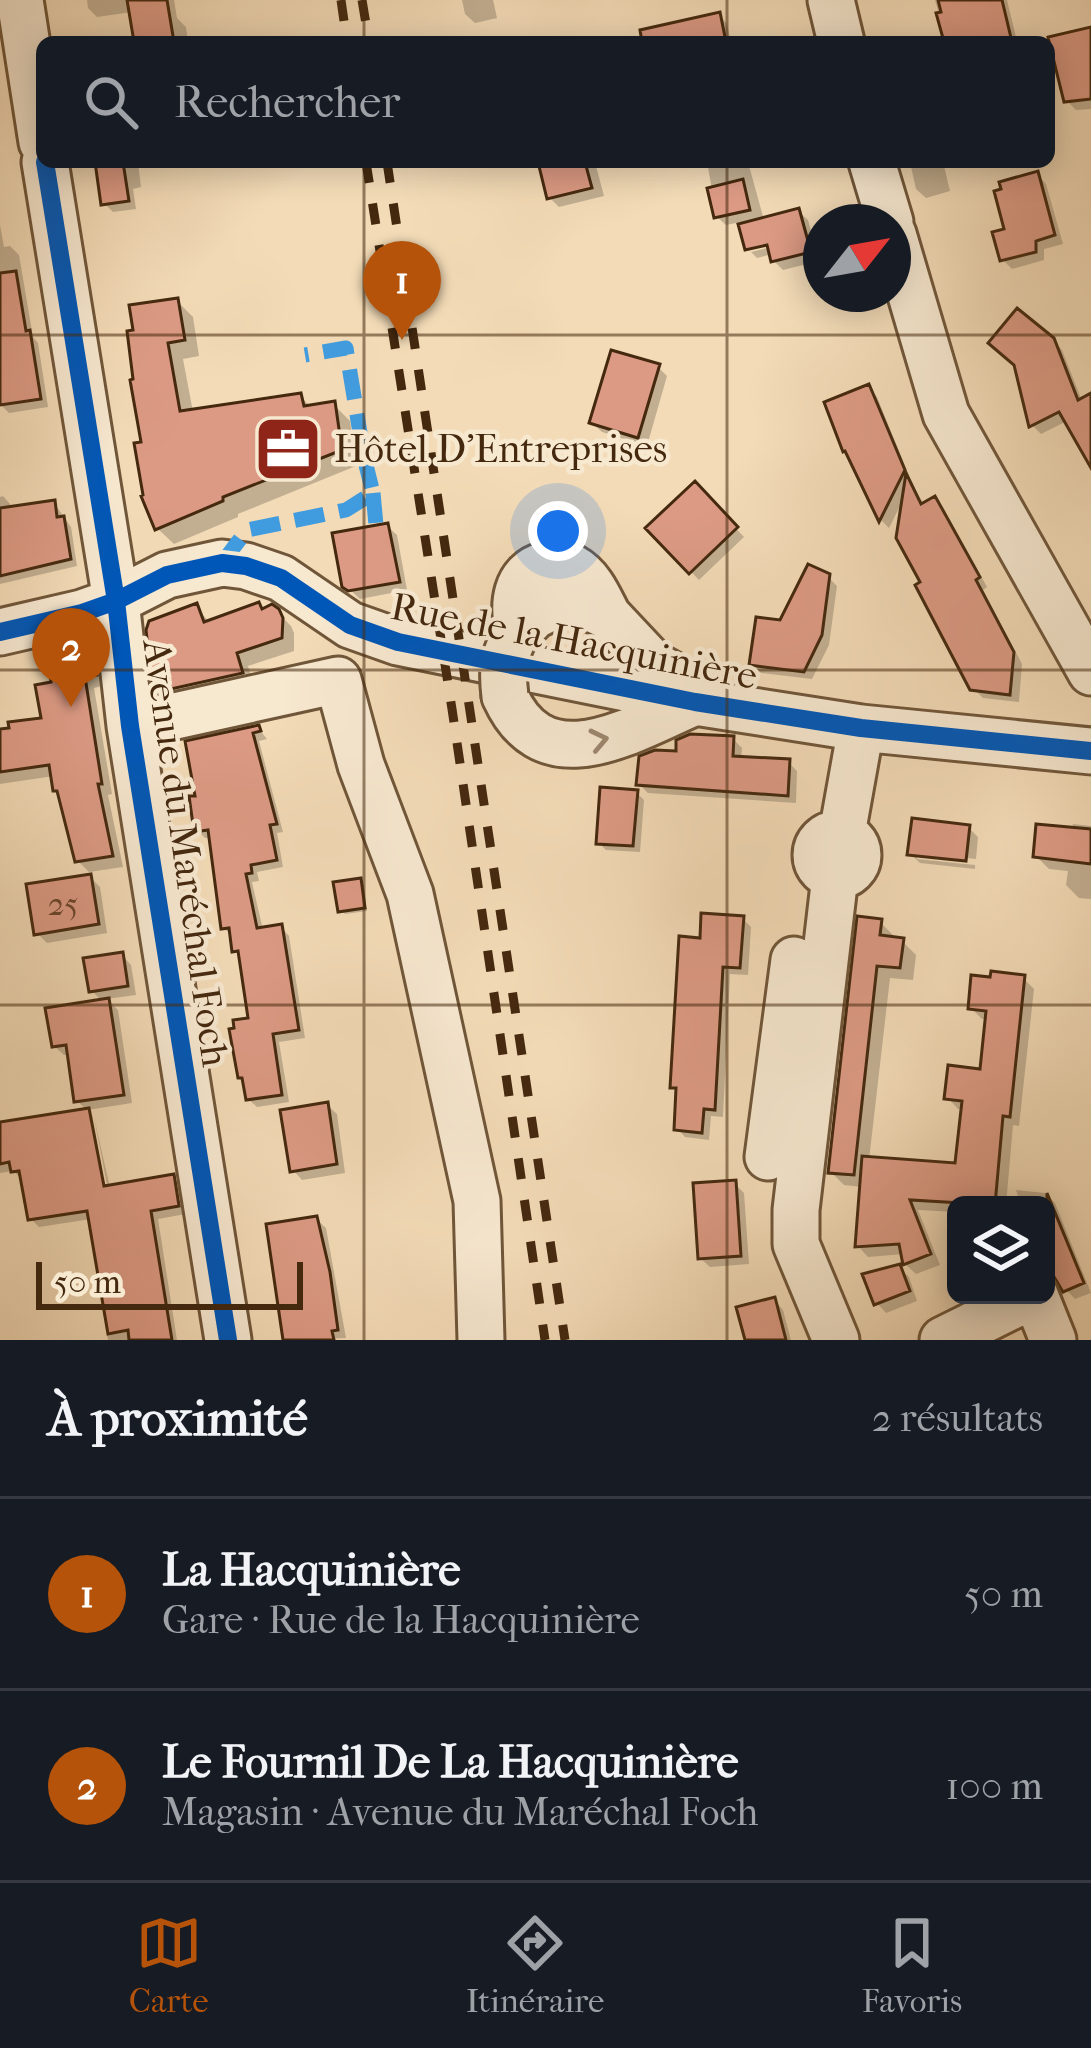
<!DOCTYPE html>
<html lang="fr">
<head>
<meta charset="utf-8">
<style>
	:root { --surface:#171b24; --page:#20242c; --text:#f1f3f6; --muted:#9ea1a6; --line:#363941; --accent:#b45309 }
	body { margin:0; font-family:"IM FELL French Canon",serif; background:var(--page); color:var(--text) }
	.controls { position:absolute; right:36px; bottom:36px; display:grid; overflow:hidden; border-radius:18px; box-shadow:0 6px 30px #0003 }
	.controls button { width:108px; height:108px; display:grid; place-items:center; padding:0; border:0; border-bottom:3px solid var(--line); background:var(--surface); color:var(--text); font:60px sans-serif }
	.compass { position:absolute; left:803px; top:204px; width:108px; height:108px; border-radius:50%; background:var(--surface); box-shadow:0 6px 30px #0003; rotate:59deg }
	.scale { position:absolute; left:36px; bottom:30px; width:267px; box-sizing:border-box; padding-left:12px; border:6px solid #45290f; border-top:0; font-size:33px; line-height:42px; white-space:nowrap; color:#45290f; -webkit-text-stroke:9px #f7e8d0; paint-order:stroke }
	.you { position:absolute; left:558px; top:531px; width:42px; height:42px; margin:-30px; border:9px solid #fff; border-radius:50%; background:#1a73e8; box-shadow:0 0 0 18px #1a73e833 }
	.badge { display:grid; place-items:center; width:78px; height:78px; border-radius:50%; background:var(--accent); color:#fff; font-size:39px; font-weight:700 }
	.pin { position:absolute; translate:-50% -99px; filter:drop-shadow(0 3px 6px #0008) }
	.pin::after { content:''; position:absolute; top:63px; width:42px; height:36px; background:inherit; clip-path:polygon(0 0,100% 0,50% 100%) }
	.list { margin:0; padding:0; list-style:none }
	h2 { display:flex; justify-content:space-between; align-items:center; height:156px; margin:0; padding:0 48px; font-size:51px }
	h2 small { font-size:39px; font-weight:400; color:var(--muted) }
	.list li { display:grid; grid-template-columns:78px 1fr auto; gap:36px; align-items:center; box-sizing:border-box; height:192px; padding:0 48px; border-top:3px solid var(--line) }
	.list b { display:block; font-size:45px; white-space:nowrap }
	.list p { margin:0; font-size:39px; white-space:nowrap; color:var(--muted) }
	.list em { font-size:39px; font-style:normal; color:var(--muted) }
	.icon { flex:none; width:66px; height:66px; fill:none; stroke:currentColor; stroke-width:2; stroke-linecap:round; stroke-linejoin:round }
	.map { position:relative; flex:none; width:1091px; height:1340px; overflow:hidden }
	.search { position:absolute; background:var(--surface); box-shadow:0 6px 30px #0003; left:36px; right:36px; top:36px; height:132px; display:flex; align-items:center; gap:30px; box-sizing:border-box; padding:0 42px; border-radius:18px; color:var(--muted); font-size:45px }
	.sheet { height:540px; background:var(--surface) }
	nav { display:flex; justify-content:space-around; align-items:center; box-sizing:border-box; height:168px; border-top:3px solid var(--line); background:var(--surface); font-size:33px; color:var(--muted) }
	nav a { display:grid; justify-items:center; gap:6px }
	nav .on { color:var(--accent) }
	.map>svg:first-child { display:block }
	.shadow { fill:#0003 }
	.building { fill:#dc9a84; stroke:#45290f; stroke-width:3 }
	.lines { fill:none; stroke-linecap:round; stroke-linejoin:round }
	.minor-casing { stroke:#705639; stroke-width:51 }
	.minor { stroke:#f7e8d0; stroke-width:45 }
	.rail { stroke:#45290f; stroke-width:9; stroke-dasharray:21 21; stroke-linecap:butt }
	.minor-bridge-casing { stroke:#705639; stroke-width:51; stroke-linecap:butt }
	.minor-bridge { stroke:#f7e8d0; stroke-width:45 }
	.quiet { stroke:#409cde; stroke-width:15; stroke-dasharray:30 15; stroke-linecap:butt }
	.cycleway-casing { stroke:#f7e8d0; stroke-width:26 }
	.cycleway { stroke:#0057b8; stroke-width:18 }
	.oneway { stroke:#9e8870 }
	.grid { fill:none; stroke:#45290f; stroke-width:3; stroke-opacity:0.55 }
	.labels { text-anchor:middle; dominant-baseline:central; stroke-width:9; stroke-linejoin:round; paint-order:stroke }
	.number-label { font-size:33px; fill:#6b452c }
	.poi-label { font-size:39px; fill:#45290f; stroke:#f7e8d0; text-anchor:start }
	.street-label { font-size:39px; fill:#45290f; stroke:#f7e8d0 }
</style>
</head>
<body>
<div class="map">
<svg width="1091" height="1340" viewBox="0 0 1091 1340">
	<rect width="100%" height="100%" fill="#f3dbb7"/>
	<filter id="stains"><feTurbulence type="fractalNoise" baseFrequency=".00167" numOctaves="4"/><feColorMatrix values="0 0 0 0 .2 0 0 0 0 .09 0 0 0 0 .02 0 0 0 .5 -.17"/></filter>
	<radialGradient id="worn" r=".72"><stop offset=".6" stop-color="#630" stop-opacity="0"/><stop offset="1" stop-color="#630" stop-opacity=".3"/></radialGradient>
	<path class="shadow" d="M87 0H174L177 18 186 27 188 42H137L132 12 97 17 88 8Z
		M462 0H493L497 18 475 23 465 14Z
		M935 0H1007L1016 37 1000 42H947Z
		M719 15 727 24 731 42H679Z
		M1091 31V109L1076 110 1067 101Z
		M98 162H138L141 187 133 189 136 209 113 212 104 203Z
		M541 162H595L604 196 559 207 549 197Z
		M707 162H748L764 220 798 211 808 220 819 261 783 270 774 261 772 254 757 258 751 252 782 244 750 246V251L741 222 726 225 717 217Z
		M910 162H943L950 191 926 198 916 189Z
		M1037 174 1046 184 1063 244 1044 249V260L1012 269 1003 260 1008 231Z
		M0 225 4 247 10 246 19 255 33 337 38 343 48 407 9 413 0 404Z
		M177 301 193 317 199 356 183 359 193 412 300 396 312 408 334 405 350 421 356 466 238 514V517L174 544 157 528 144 444Z
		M1052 340 1062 350 1082 401 1091 396V462L1067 421 1041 434 1032 425Z
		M658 367 667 376 647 446 602 432 592 423Z
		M868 388 877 397 912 483 924 505 935 500 944 509 987 587 983 590 1022 664 1019 702 983 698 973 688 924 583 904 498 889 528 881 520 850 455Z
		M695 485 744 537 699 580 649 528Z
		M3 496 10 504 11 509 54 503 71 527 77 566 0 584V497Z
		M387 526 397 535 407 590 360 599 345 585Z
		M828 577 837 586 829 645 812 679 761 673 753 664 782 624Z
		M258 605 264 611 277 612 291 626 294 633V651L248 666 254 686 169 705 156 692 196 607 210 623Z
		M92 644 104 657 107 685 94 688 112 794 108 795 123 867 89 872 78 861 54 776 0 784V732L44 720 55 685Z
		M258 728 267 739 259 741 283 832 277 833 283 867 257 872 259 881 252 882 263 930 281 927 289 936 305 1038 279 1042 289 1102 257 1107 248 1099 246 1082 241 1077 252 1020 242 957 235 950 233 937 224 928 212 838H205L197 830 199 798 189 744Z
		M733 739 742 748 741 759 788 762 797 771 796 803 648 793 639 784Z
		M637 793 644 800 640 852 606 850 599 843Z
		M1073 824 1091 826V899L1079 898 1066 885 1068 871 1049 869 1036 856 1072 831Z
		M969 828 978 837 976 859 917 853V859L975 865V869L920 863 911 854Z
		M90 877 100 887 107 933 47 943 37 933Z
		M360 881 364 885 367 911 345 914 341 910Z
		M743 919 751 927 748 975 730 974 723 1117 711 1116 709 1140 685 1137 677 1128 678 1092 673 1086 702 941Z
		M880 922 894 936V940L902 941 916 955 913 980 890 978 869 1160 958 1166 964 1109H958L948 1098 983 1072 988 1019H982L971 1008 1023 978 1034 989 1019 1126 1013 1125 1006 1205H956V1212L918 1210 940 1265 916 1274 905 1264 904 1254 868 1257 858 1246 862 1187 844 1185 831 1172Z
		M122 955 131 965 136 995 106 999 118 1010 132 1103 87 1110 93 1117H87L104 1201 110 1200 94 1117 110 1188 173 1177 182 1186 186 1214 158 1219 177 1340H108L103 1312H107L91 1219 39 1227 31 1219 22 1179 13 1171 0 1173V1125L88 1111 77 1101 70 1054 64 1055 54 1046 103 1002 91 990Z
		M327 1105 337 1114 345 1173 302 1180 293 1170Z
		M734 1183 744 1193 749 1264 710 1267 700 1258Z
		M1016 1190 1045 1193 1055 1203 1091 1293 1075 1299 1047 1269 1046 1205H1021Z
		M316 1219 326 1228 346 1338 286 1340Z
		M899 1268 909 1277 917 1301 886 1313 877 1303Z
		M774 1300 783 1310 791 1340H748Z"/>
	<path class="building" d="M127 0H167L174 42H134Z
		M938 0H1002L1012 42H944L936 13 941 12Z
		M720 12 726 42H642L640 30Z
		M1091 27V99L1064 102 1048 37Z
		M95 162H123L129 201 101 205Z
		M538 162H585L592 188 547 199Z
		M1038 171 1055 235 1036 241V252L1000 261 992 232 1004 229 994 191 1001 189 999 182Z
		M743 179 750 210 714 218 707 188Z
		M799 208 811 252 771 262 767 245 745 250 738 224Z
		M16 271 26 331 30 330 41 399 0 405V273Z
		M178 298 185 340 168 343 180 411 301 393 304 406 335 401 342 450 223 497V501L155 530 141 496 143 495 134 443 141 442 130 380 133 379 127 331 133 330 129 305Z
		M1017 308 1054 338 1078 400 1091 393V468L1059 412 1029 427 1014 365 988 343Z
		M611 350 660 364 638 438 589 423Z
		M869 384 905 470 879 522 845 451 843 452 824 402Z
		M906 473 921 504 935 496 980 577 976 580 1014 652 1010 695 970 690 915 585 920 582 896 538Z
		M695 481 738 527 689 574 645 528Z
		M55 500 57 517 64 516 71 559 0 576V508Z
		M388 523 400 582 348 591 342 587 332 533Z
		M808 564 830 574 822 635 804 672 749 665 756 617 780 620Z
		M259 602 262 609 272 604 279 609 283 618 282 638 237 653 243 673 153 693 146 630 149 621 197 603 204 622Z
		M89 639 93 642 97 675 85 677 102 784H98L113 856 75 862 57 791H53L49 765 0 772V729L9 728 8 722 41 718 35 685 51 682 46 651Z
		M259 725 261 731 253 733 277 824 270 825 277 860 251 865 252 873 246 874 257 928 282 924 299 1030 273 1034 282 1095 246 1100 242 1078H238L229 1029 234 1028 233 1020 248 1018 238 951 232 952 229 928 221 929 208 830 194 832 189 796H195L185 741Z
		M690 734 734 736 733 756 790 759 788 796 636 785 639 756 655 750 676 751V740Z
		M600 787 638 790 633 846 596 844Z
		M912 818 970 825 966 861 907 855Z
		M1036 824 1091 829V864L1033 857Z
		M91 874 99 924 34 935 26 884Z
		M361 878 365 908 338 912 333 882Z
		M701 913 744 916 740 968 723 967 715 1110 704 1109 702 1133 674 1130 676 1088H670L679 936 700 938Z
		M857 916 882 919 880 935 904 938 900 968 877 966 854 1175 828 1173Z
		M123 952 128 986 89 992 83 958Z
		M991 971 1025 975 1010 1117 1003 1116 995 1205 910 1200 931 1254 903 1265 899 1244 855 1247 862 1156 955 1163 962 1101 944 1099 948 1065 980 1069 986 1011 968 1009 971 975 990 977Z
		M109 998 124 1095 74 1102 66 1045 52 1047 45 1008Z
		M328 1102 337 1164 290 1172 280 1110Z
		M89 1108 104 1186 174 1174 179 1206 151 1211 172 1340H129L128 1330 108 1334 87 1211 28 1220 19 1171 11 1172 9 1162 0 1164V1122Z
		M736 1180 741 1256 698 1259 693 1183Z
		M1047 1193 1084 1283 1063 1292 1053 1275 1046 1271Z
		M317 1216 330 1272 338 1330 332 1331 334 1340H283L266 1224Z
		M900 1264 910 1291 874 1305 862 1274Z
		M775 1297 786 1340H745L736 1307Z"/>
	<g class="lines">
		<g class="minor-casing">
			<path id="minor" d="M20 0 42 142
				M831 0 841 42
				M45 162 116 601 130 726 228 1340
				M872 162 890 222
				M893 234 946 414 1091 672
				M519 630C512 605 515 573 545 565 554 563 566 563 573 568 591 578 599 599 608 616
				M0 632 82 613 116 601 167 575 222 563 246 566 281 578 350 625 398 642 695 702 861 728 1091 751
				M505 696C545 785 632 729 695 702L674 676 654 665 608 616 582 604 556 605 534 616 514 637
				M130 726 338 680 361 765 410 894 477 1201 481 1340
				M816 855a21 21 0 1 1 42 0a21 21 0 1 1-42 0Z
				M842 834 861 728
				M835 876 796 1210V1244L836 1340
				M768 1157 794 960
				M1035 1295 1053 1340
				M943 1340 1034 1295"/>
		</g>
		<use href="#minor" class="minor"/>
		<path class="rail" d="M341 0 347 42
			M362 0 369 42
			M366 162 452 709 545 1340
			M387 162 565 1340"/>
		<g class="minor-bridge-casing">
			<path id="minor-bridge" d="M505 696C502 672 503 658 514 637"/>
		</g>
		<use href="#minor-bridge" class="minor-bridge"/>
		<path class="quiet" d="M373 493 376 525
			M222 563 247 530 346 510 373 493 364 457 346 348 305 355"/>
		<g class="cycleway-casing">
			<path id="cycleway" d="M45 162 116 601 130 726 228 1340
				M0 632 82 613 116 601 167 575 222 563 246 566 281 578 350 625 398 642 695 702 861 728 1091 751"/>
		</g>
		<use href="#cycleway" class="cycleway"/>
	</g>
	<defs><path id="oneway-chevron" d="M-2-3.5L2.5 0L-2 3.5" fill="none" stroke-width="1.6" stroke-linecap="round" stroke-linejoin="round" transform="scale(3)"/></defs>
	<use class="oneway" href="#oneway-chevron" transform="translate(599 740) rotate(-12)"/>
	<path class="grid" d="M364 0V42M727 0V42M364 162V1340M727 162V1340M0 335H1091M0 670H1091M0 1005H1091"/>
	<defs>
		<g id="office-square" transform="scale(3.45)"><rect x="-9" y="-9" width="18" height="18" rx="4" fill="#8f2418" stroke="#f7e8d0"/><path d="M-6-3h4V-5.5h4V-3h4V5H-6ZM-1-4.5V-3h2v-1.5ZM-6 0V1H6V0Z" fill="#fff"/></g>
	</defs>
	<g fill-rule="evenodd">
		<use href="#office-square" x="288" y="449"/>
	</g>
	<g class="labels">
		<g class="number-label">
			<text x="63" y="904">25</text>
		</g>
		<g class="poi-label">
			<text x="334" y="449">Hôtel D’Entreprises</text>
		</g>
		<g class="street-label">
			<text transform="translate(574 641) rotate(11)">Rue de la Hacquinière</text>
			<text transform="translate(186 853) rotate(82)">Avenue du Maréchal Foch</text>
		</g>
	</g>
	<rect width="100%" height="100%" filter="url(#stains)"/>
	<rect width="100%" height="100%" fill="url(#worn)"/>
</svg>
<div class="controls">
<button><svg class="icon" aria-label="layers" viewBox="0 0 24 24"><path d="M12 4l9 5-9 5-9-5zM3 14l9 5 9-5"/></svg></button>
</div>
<svg class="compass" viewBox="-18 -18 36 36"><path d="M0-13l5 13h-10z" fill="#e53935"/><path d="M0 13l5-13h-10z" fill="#9ea1a6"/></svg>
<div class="scale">50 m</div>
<div class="you"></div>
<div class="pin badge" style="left:402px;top:340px">1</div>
<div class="pin badge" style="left:71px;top:707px">2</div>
<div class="search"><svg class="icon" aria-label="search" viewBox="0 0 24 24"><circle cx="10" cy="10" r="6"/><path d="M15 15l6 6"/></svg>Rechercher</div>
</div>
<section class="sheet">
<h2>À proximité<small>2 résultats</small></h2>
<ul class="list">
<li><span class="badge">1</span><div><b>La Hacquinière</b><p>Gare · Rue de la Hacquinière</p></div><em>50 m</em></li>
<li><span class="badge">2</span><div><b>Le Fournil De La Hacquinière</b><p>Magasin · Avenue du Maréchal Foch</p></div><em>100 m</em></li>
</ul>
</section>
<nav>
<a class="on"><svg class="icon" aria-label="map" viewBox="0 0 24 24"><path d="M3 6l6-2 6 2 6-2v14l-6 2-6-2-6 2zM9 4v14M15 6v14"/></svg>Carte</a>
<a><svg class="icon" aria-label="directions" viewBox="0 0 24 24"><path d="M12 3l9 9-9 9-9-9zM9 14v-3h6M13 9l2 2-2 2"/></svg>Itinéraire</a>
<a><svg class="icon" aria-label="saved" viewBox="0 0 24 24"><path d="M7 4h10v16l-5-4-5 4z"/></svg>Favoris</a>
</nav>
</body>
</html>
